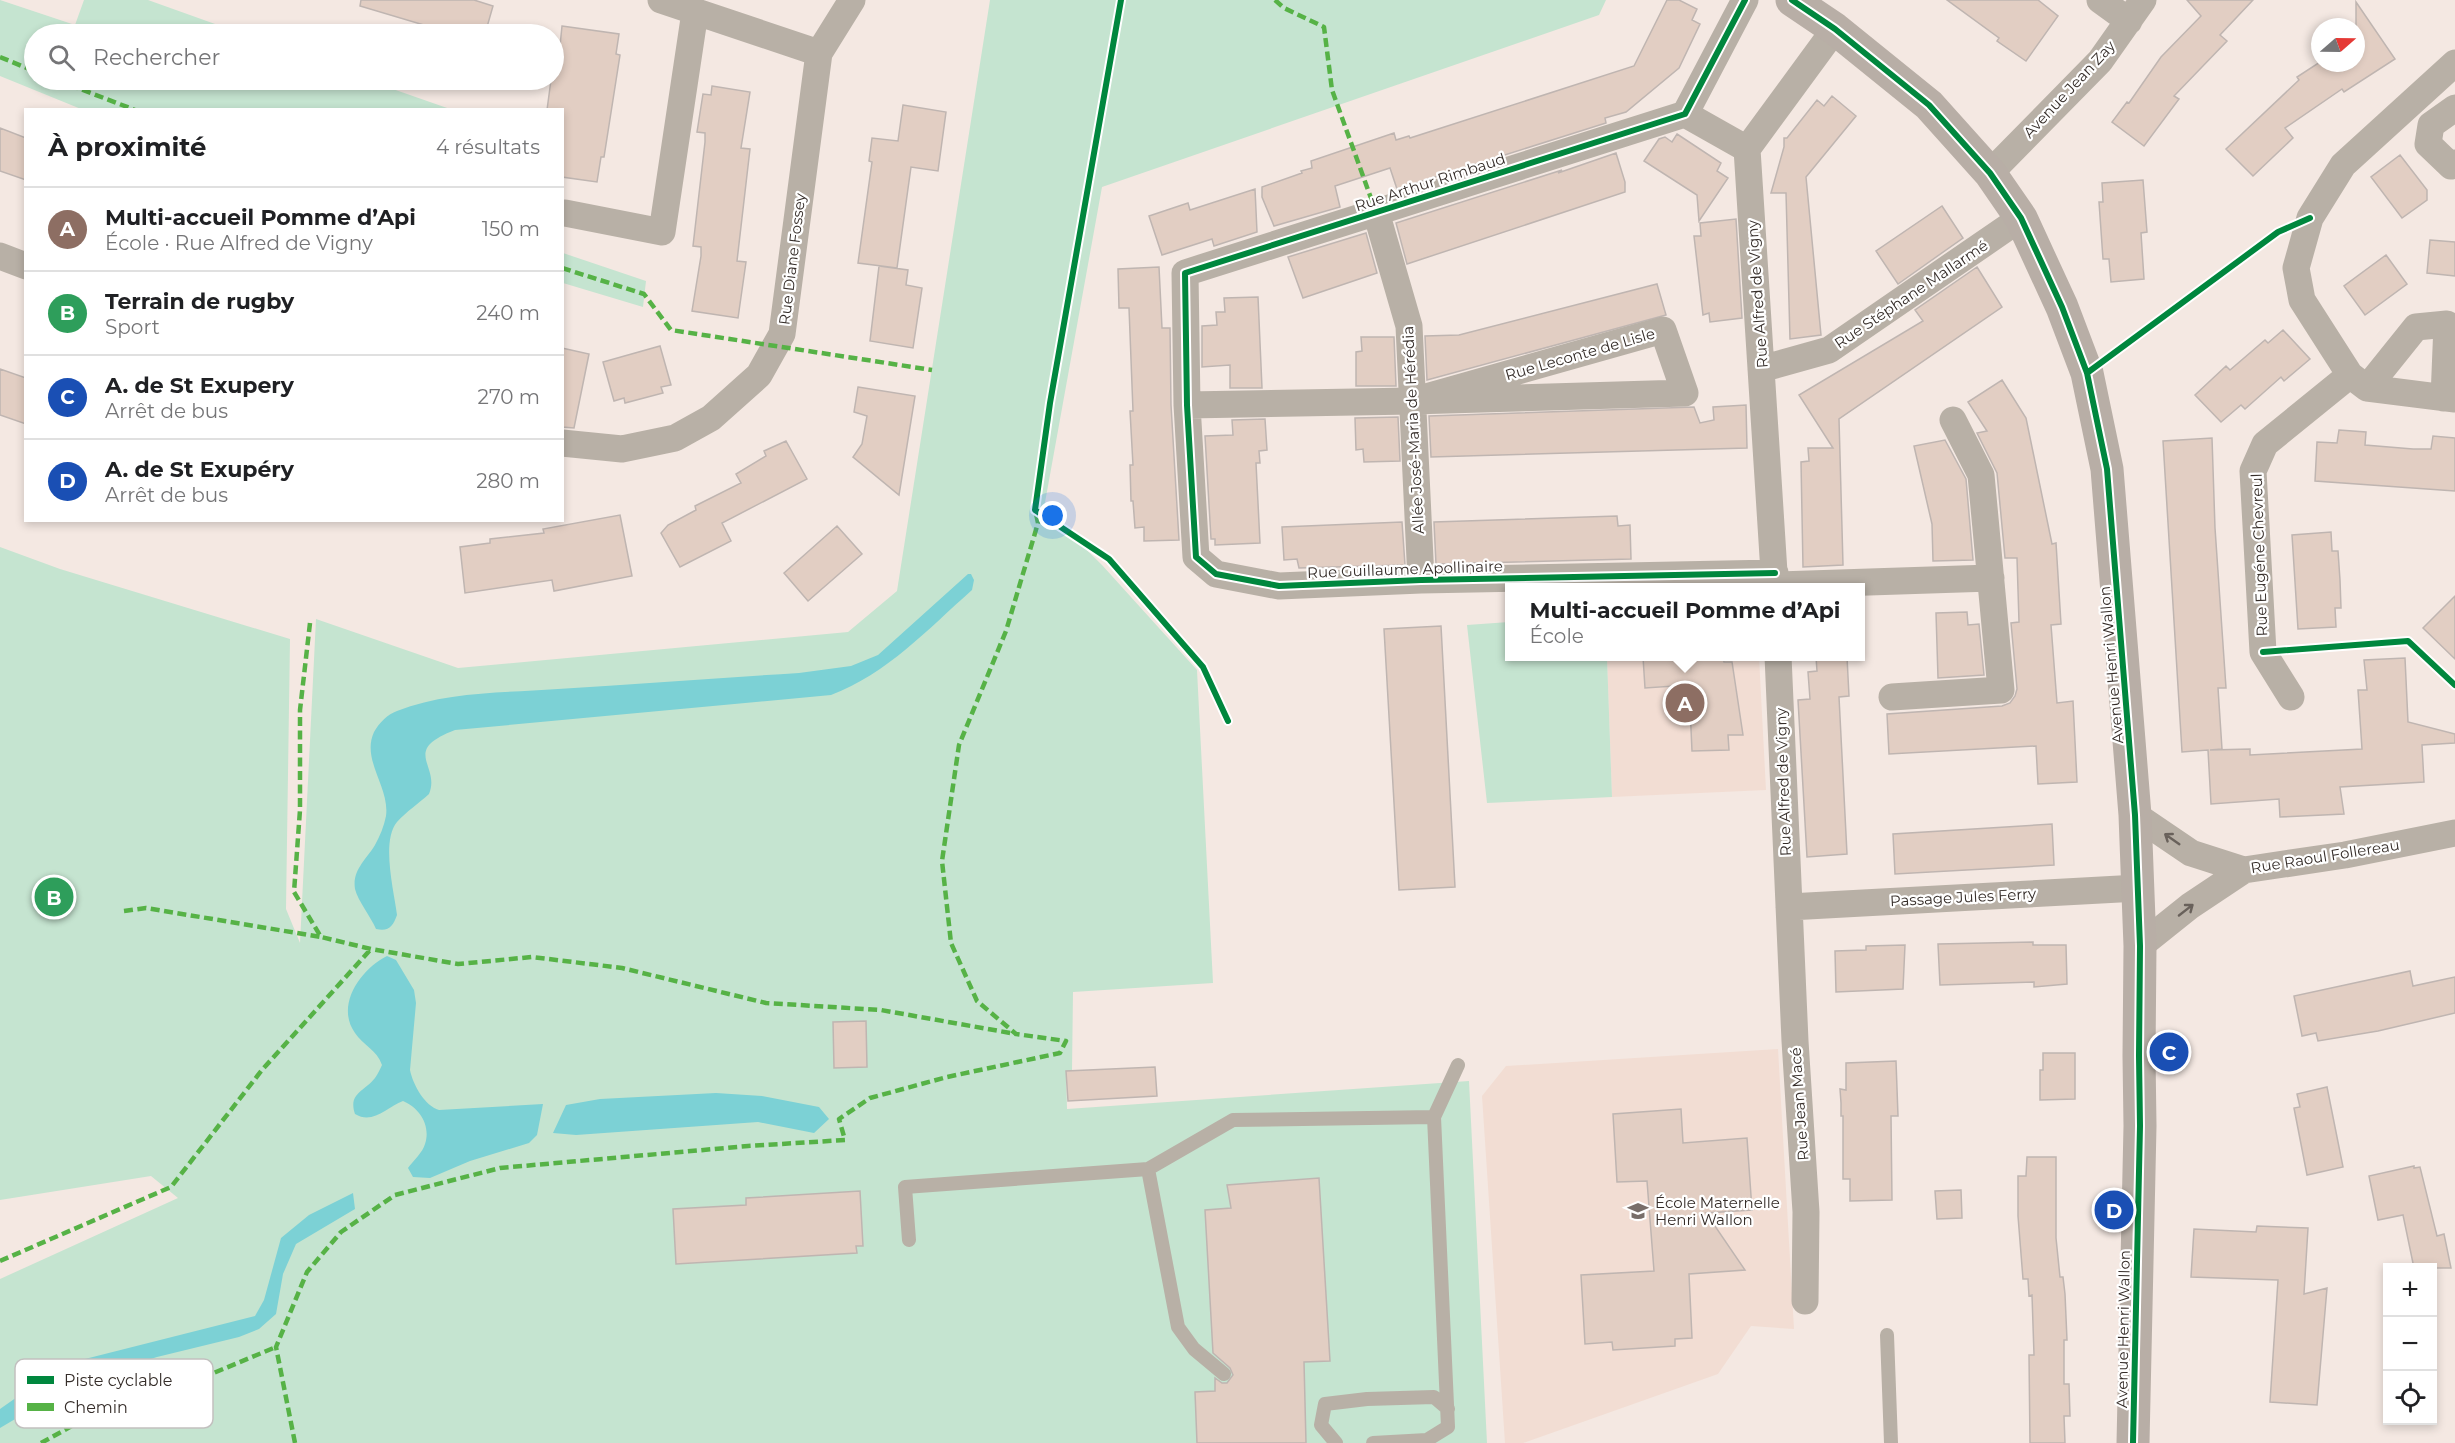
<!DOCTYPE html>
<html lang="fr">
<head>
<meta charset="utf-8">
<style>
	:root { --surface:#fff; --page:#f6f6f6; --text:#202124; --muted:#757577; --line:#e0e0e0; --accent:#0f766e }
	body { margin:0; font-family:Montserrat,sans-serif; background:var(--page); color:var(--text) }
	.controls { position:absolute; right:18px; bottom:18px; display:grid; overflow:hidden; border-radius:0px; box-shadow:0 3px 9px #0003 }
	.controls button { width:54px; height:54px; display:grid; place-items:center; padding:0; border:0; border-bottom:2px solid var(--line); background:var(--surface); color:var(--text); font:30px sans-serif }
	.compass { position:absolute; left:2311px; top:18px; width:54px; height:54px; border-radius:50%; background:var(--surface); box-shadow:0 3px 9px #0003; rotate:70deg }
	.you { position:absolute; left:1053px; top:516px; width:21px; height:21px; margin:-15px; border:4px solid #fff; border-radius:50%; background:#1a73e8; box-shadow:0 0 0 9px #1a73e833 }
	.badge { display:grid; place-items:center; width:39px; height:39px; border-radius:50%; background:var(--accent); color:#fff; font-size:20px; font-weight:700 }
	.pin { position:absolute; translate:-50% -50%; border:3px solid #fff; box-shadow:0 2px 6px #0006 }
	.popup { position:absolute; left:1505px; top:583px; width:360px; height:78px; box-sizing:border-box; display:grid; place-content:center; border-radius:0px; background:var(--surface); filter:drop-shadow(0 2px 4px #0005); font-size:20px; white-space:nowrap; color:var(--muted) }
	.popup b { font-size:22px; color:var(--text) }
	.popup::after { content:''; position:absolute; left:50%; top:100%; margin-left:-12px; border:12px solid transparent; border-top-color:var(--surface) }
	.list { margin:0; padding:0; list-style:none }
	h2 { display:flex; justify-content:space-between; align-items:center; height:78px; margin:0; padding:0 24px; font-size:26px }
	h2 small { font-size:20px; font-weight:400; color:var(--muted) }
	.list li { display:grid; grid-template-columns:39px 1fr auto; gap:18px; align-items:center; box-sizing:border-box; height:84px; padding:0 24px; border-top:2px solid var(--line) }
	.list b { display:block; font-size:22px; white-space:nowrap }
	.list p { margin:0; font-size:20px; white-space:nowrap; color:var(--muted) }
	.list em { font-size:20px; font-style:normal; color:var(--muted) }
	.icon { flex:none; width:33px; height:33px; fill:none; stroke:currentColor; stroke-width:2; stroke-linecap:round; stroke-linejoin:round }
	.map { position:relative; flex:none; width:2455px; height:1443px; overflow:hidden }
	.search { position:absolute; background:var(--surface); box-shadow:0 3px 9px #0003; left:24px; top:24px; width:540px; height:66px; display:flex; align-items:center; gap:15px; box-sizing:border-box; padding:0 21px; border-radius:33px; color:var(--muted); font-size:22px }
	.panel { position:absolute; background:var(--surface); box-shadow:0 3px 9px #0003; left:24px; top:108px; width:540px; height:414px; border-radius:0px }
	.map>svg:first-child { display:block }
	.built { fill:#f2ddd3 }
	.green { fill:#c5e4d0 }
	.water { fill:#7cd1d5 }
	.building { fill:#e2cec3; stroke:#bfb5b1; stroke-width:1.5 }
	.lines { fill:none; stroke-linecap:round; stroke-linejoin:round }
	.lane { stroke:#b8b0a6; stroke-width:14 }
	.street { stroke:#b8b0a6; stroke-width:27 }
	.secondary { stroke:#b8aea6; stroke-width:33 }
	.quiet { stroke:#56b246; stroke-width:4.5; stroke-dasharray:9 4.5; stroke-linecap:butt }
	.cycleway-casing { stroke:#fff; stroke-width:10 }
	.cycleway { stroke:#00873e; stroke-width:6 }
	.oneway { stroke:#69615b }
	.labels { text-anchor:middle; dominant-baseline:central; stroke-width:4.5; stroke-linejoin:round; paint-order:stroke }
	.street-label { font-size:15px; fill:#352d29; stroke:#fff }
	.poi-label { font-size:15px; fill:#352d29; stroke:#fff; text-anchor:start }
	.key { fill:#fff; stroke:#c2c0bf; stroke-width:1.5 }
	.key-label { font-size:16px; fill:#352d29 }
</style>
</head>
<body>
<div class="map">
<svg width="2455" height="1443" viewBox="0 0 2455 1443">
	<rect width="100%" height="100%" fill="#f4e8e2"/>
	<path class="built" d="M1607 657H1759L1766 790 1612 797Z
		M1778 1049 1794 1329 1751 1326 1718 1374 1523 1443H1505L1482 1096 1506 1066Z"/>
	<path class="green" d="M0 0 75 25 84 0H148L243 34H34V80H367L450 109H81L0 76Z
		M990 0H1606L1599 15 1102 187 1044 508 1102 565 1197 670 1213 983 1073 992 1072 1071H1066L1067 1109 1469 1081 1487 1443H0V1279L178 1198 151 1176 0 1200V547L60 569 290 639 286 909 300 943 316 619 458 668 848 632 897 591Z
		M563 253 646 281 643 307 563 283Z
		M1509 622 1510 656 1607 657 1612 797 1487 803 1467 625Z"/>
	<path class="water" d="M968 574H971L974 580 972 590C928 629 887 674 831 695L455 730C400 751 441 765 429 794 419 803 406 812 397 822 381 841 394 891 397 915 393 926 389 932 376 929 371 917 358 901 355 889 352 870 366 860 375 845 380 836 384 826 386 816 390 787 361 760 374 732 379 723 388 714 397 711 447 691 505 693 558 689 638 684 718 678 799 673L851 666 878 655Z
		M387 956 396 960 414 990 416 1003 410 1070C413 1085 425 1106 439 1110L543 1104 537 1135 529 1143 470 1161 430 1178 413 1177 408 1168C413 1161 423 1152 425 1144 431 1126 420 1108 403 1101 387 1107 373 1125 355 1114 348 1093 364 1092 375 1078 378 1074 380 1069 382 1065 377 1050 363 1045 355 1033 335 1005 361 969 387 956Z
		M716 1093 762 1096 819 1107 829 1119 814 1133 758 1122 576 1135 553 1133 566 1105 600 1099Z
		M353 1193 355 1209 296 1244 283 1274 276 1314 259 1329 239 1337 157 1357 101 1375 54 1396 0 1428V1409L57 1369 81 1360 255 1316 264 1300 281 1238 309 1215Z"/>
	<path class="building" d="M361 0H474L493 6 485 34H454L360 6Z
		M1667 0H1679L1697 9 1692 20 1700 24 1679 68 1626 112 1605 118 1606 123 1397 189 1390 168 1335 186 1340 207 1274 226 1262 197V187L1302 173 1301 171 1312 168 1311 161 1394 133 1396 140 1409 136 1410 138 1634 66Z
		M1947 0H2038L2058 16 2026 61 1997 41 1999 38Z
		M2187 0H2253L2220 35 2227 41 2174 96 2179 99 2144 146 2112 122 2127 102 2129 103 2161 57 2201 16Z
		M2356 2 2395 59 2344 92 2342 89 2285 128 2293 138 2253 176 2226 149 2299 80 2297 77 2320 62 2356 63Z
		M562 26 619 34 616 54 620 55 604 157H601L597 182 562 177V110H547L551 80H554L556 45 560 46Z
		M712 86 750 92 741 148 750 149 737 261 746 262 738 318 692 311 701 256V247L693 246 705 142V133L697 132 703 94 711 95Z
		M1832 96 1856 116 1806 177 1821 335 1790 339 1786 193H1771L1784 147V138H1787L1817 100 1824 106Z
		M903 105 946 112 938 171 911 167 897 268 858 263 872 162 869 161 872 138 898 141Z
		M0 128 26 138V180L0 171Z
		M1677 134 1721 163 1717 171 1728 178 1699 221 1697 195 1644 161 1659 139 1665 137 1672 142Z
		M1616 153 1625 182V192L1407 264 1396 223 1562 170 1558 173Z
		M2400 155 2427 190V200L2402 218 2371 177Z
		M2143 180 2147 232 2141 233 2144 279 2111 282 2109 259H2103L2099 202H2103L2102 183Z
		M1255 189 1257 232 1214 246 1212 239 1162 255 1149 216 1188 203 1190 210Z
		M1942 206 1963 238 1898 284 1876 251Z
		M1736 219 1742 318 1710 322 1709 313 1703 315 1694 236H1701L1700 223Z
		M1366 233 1377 273 1303 298 1288 257Z
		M2430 240 2455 242V276L2427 273Z
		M2386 255 2407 284 2365 315 2344 286Z
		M879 266 908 270 906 285 922 288 913 348 870 341Z
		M1159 267 1162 328H1170L1171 405 1179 540 1144 541V527L1135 528 1133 501H1131L1130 465H1133L1130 411H1133L1129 308H1119L1118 269Z
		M1977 267 2002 307 1839 419 1843 565 1803 567 1801 462 1809 461 1808 448H1833L1799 395 1923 321 1915 310Z
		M1657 284 1666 315 1427 380 1425 336 1459 335Z
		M1258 297 1262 388H1230V365L1202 367V326L1217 325 1216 312H1225L1224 298Z
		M2283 330 2310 359 2284 381 2281 377 2245 409 2241 405 2221 422 2195 395 2226 366 2230 370 2265 340 2268 343Z
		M1361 337H1394L1396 386H1356V352L1362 351Z
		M660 346 671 385 661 387 663 393 625 403 624 398 614 401 603 362Z
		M562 348 589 354 574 428 562 427Z
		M0 369 26 378V424L0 415Z
		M2002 380 2026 418 2052 544 2056 543 2061 624 2051 625 2057 703 2073 701 2077 782 2038 784 2036 746 1889 754 1887 714 2002 706 2010 703 2015 696 2017 689 2011 623 2019 622 2017 558H2005L1997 473 1977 433 1987 431 1968 402Z
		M858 387 915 396 899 495 853 457 862 444 867 416 854 412Z
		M1746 405 1747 448 1431 457 1429 416 1694 407 1700 423 1714 420 1713 407Z
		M1398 417 1400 461 1364 462 1363 449 1356 450 1355 418Z
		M1265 419 1267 450 1259 451 1260 463H1256L1260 543 1215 545V539H1211L1205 436 1233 435 1232 420Z
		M2339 430 2366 432 2365 445 2413 449H2431L2433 436 2455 438V491L2315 481 2317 442 2337 443Z
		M2212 438 2215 528 2226 688H2218L2222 749 2210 750 2250 749V755L2362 749 2358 690H2367L2364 660 2405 658 2408 722 2455 734V743L2422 745 2424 782 2340 787 2344 814 2280 817 2279 799 2211 804 2208 750 2182 752 2163 441Z
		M1945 440 1966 479 1973 560 1933 561 1932 524 1914 446Z
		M786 441 807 479 722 523 731 541 680 567 661 533 668 525 696 510 695 506 741 483 736 474 766 456 764 451Z
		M620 515 632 576 554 591 552 580 465 593 460 547 490 543V539L544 533 543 529Z
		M1617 516 1618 526 1630 525 1631 559 1436 564 1434 522Z
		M1402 522 1405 565 1299 568 1297 559 1284 560 1282 527Z
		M837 526 862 554 808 601 784 573Z
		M2331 532 2332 551H2338L2340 580 2341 608H2335L2336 627 2298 629 2292 535Z
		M2455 596V659L2423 628Z
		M1967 612 1968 625 1979 624 1984 675 1938 678 1936 613Z
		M1441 626 1455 887 1399 890 1384 629Z
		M1643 657H1723L1724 662H1732L1743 735H1728L1729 750 1692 751 1689 685 1645 688Z
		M1816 657H1847L1849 696 1839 697 1847 854 1807 857 1798 700 1810 699 1808 672 1817 671Z
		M2052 824 2054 865 1895 874 1893 834Z
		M2033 942V945H2066L2067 984 2034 987V982L1940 985 1938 944Z
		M1905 945 1903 989 1836 992 1835 951 1866 950V946Z
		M2410 971 2413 986 2455 977V1013L2378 1031 2318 1041 2316 1033 2302 1036 2294 996Z
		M866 1021 867 1067 834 1068 833 1022Z
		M2043 1053H2075V1099L2040 1100V1070H2043Z
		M1896 1061 1898 1116H1891L1892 1200 1850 1201V1179H1843V1116H1841V1103L1840 1089 1846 1090V1063Z
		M1155 1067 1157 1096 1068 1101 1066 1071Z
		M2327 1087 2343 1167 2307 1175 2294 1108 2300 1107 2297 1094Z
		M1681 1109 1683 1143 1747 1138 1752 1210 1706 1213 1745 1270 1689 1274 1692 1338 1675 1339V1346L1613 1350 1612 1342 1585 1344 1581 1275 1654 1271 1647 1181 1617 1182 1613 1114Z
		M2027 1157H2056V1238L2060 1277H2063L2065 1294 2067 1340H2064V1384H2069L2070 1416H2064L2065 1443H2030L2029 1355H2034L2032 1295 2029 1296 2028 1279H2023L2018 1216V1176H2026Z
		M2414 1166V1168L2420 1167 2437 1236 2444 1234 2451 1268H2414L2403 1215 2378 1220 2369 1176Z
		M1319 1178 1330 1361 1304 1362 1306 1443H1197L1195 1392 1215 1391V1378L1222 1383H1227L1233 1375 1230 1368 1213 1353 1205 1210 1231 1208 1227 1185Z
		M1961 1190 1962 1218 1937 1219 1935 1191Z
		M860 1191 863 1246H856L857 1253 676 1264 673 1209 746 1205V1198Z
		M2257 1226 2308 1228 2304 1294 2327 1288 2317 1405 2270 1402 2278 1280 2191 1277 2194 1229 2256 1232Z"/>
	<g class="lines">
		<path class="lane" d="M1148 1169 1178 1327 1194 1349 1224 1374
			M909 1240 905 1187 1148 1169 1233 1120 1434 1117 1458 1065
			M1887 1335 1891 1443
			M1336 1443 1321 1425 1325 1404 1367 1399 1434 1397 1448 1409
			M1373 1443 1427 1440 1448 1427 1434 1117"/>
		<path class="street" d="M661 0 819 53
			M1745 0 1685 114 1185 273 1187 405 1196 557 1216 574 1279 586 1421 580 1775 573
			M2100 0 2129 21
			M2455 63 2343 165 2310 218 2296 268 2302 300 2350 375 2367 388 2455 399
			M2455 108 2431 125 2428 144 2451 166 2455 163
			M1685 114 1747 149
			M1990 173 2100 61 2143 0
			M1376 212 1409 326 1421 580
			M565 213 662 232 695 12
			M0 256 26 266
			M1761 369 1829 350 2021 218
			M2367 388 2416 327 2447 324 2444 398
			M1187 405 1412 401 1685 393 1663 330 1412 401
			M562 443 622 449 675 438 711 418 759 375 782 334 819 53 852 0
			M1775 585 1991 578
			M1775 588 1747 149 1835 29
			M1778 656 1795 1041 1806 1212 1805 1301
			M1892 697 2001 690 1981 475 1953 420
			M2291 697 2263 652 2253 471 2265 444 2350 375
			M2135 815 2191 853 2244 870 2345 855 2455 833
			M1789 907 2138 888
			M2140 946 2190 906 2244 870"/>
		<path class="secondary" d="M1792 0 1835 29 1929 105 1990 173 2021 218 2062 307 2087 373 2107 469 2135 815 2140 946 2139 1056 2140 1126 2133 1443"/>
		<path class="quiet" d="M1275 0 1284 8 1324 27 1332 90 1376 212
			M0 57 34 71
			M57 80 135 110
			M562 268 644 294 671 330 932 370
			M310 623 300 710V810L294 892 321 937 371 949 458 964 532 957 622 968 766 1003 881 1010 1016 1034
			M124 911 146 908 321 937
			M0 1261 171 1187 262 1070 371 949
			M41 1443 121 1399 192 1382 276 1347
			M295 1443 276 1347 307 1272 341 1232 395 1195 500 1168 748 1146 845 1140 839 1119 870 1098 947 1077 1060 1053 1066 1041 1016 1034 977 1001 951 943 942 861 959 745 1006 631 1038 523 1035 509"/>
		<g class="cycleway-casing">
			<path id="cycleway" d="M1121 0 1050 403 1035 510 1109 559 1203 667 1228 721
				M1745 0 1685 114 1185 273 1187 405 1196 557 1216 574 1279 586 1421 580 1775 573
				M1792 0 1835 29 1929 105 1990 173 2021 218 2062 307 2087 373 2107 469 2135 815 2140 946 2139 1056 2140 1126 2133 1443
				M2087 373 2278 232 2310 218
				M2263 652 2408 641 2455 685"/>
		</g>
		<use href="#cycleway" class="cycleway"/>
	</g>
	<defs><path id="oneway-shaft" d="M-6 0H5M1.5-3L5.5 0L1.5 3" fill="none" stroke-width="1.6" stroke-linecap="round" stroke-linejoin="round" transform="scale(1.5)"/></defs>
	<g class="oneway">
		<use href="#oneway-shaft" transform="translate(2172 839) rotate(-145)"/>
		<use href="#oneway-shaft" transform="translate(2186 910) rotate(-38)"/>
	</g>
	<defs>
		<g id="school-bare" transform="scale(1.62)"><path d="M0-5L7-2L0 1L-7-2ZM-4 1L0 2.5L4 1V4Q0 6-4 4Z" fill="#786e6a" stroke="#fff" stroke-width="2.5" paint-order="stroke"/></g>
	</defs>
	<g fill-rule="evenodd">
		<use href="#school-bare" x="1638" y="1211"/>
	</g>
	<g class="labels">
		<g class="street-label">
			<text transform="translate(2069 89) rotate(-47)">Avenue Jean Zay</text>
			<text transform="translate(1430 182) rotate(-18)">Rue Arthur Rimbaud</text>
			<text transform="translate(792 259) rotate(-83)">Rue Diane Fossey</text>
			<text transform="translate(1757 294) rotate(-94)">Rue Alfred de Vigny</text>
			<text transform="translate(1911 294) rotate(-34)">Rue Stéphane Mallarmé</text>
			<text transform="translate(1580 354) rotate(-16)">Rue Leconte de Lisle</text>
			<text transform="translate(1413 430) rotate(-93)">Allée José-Maria de Hérédia</text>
			<text transform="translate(2259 555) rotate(-92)">Rue Eugéne Chevreul</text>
			<text transform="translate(1405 569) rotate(-2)">Rue Guillaume Apollinaire</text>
			<text transform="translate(2111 665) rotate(-95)">Avenue Henri Wallon</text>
			<text transform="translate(1783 782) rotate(-92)">Rue Alfred de Vigny</text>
			<text transform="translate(2325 856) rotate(-9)">Rue Raoul Follereau</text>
			<text transform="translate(1963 897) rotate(-3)">Passage Jules Ferry</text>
			<text transform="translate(1799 1104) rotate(-94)">Rue Jean Macé</text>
			<text transform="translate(2123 1329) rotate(-89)">Avenue Henri Wallon</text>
		</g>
		<g class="poi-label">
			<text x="1655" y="1202">École Maternelle<tspan x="1655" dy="17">Henri Wallon</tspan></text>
		</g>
	</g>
	<rect x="15" y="1359" width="198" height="69" rx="9" class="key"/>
	<rect x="27" y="1376" width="27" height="8" fill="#00873e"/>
	<rect x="27" y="1403" width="27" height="8" fill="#56b246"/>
	<g class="key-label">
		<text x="64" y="1386">Piste cyclable</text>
		<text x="64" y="1413">Chemin</text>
	</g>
</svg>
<div class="controls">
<button>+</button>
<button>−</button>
<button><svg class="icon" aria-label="locate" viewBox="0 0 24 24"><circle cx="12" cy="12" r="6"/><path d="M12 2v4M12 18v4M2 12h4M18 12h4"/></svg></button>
</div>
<svg class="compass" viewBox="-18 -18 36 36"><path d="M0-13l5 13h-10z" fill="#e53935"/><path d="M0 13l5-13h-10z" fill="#757577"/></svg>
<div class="you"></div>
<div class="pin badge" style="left:1685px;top:703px;background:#8d6e63">A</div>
<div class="popup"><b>Multi-accueil Pomme d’Api</b>École</div>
<div class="pin badge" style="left:54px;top:897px;background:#2e9e5b">B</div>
<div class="pin badge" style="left:2169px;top:1052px;background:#1a4fb4">C</div>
<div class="pin badge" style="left:2114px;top:1210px;background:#1a4fb4">D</div>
<div class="search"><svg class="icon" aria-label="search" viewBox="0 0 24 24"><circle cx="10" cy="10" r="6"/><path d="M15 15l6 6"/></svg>Rechercher</div>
<section class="panel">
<h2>À proximité<small>4 résultats</small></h2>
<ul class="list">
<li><span class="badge" style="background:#8d6e63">A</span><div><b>Multi-accueil Pomme d’Api</b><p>École · Rue Alfred de Vigny</p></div><em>150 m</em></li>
<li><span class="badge" style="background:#2e9e5b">B</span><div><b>Terrain de rugby</b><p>Sport</p></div><em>240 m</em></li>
<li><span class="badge" style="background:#1a4fb4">C</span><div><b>A. de St Exupery</b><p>Arrêt de bus</p></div><em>270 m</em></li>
<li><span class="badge" style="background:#1a4fb4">D</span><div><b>A. de St Exupéry</b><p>Arrêt de bus</p></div><em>280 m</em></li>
</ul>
</section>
</div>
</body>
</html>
